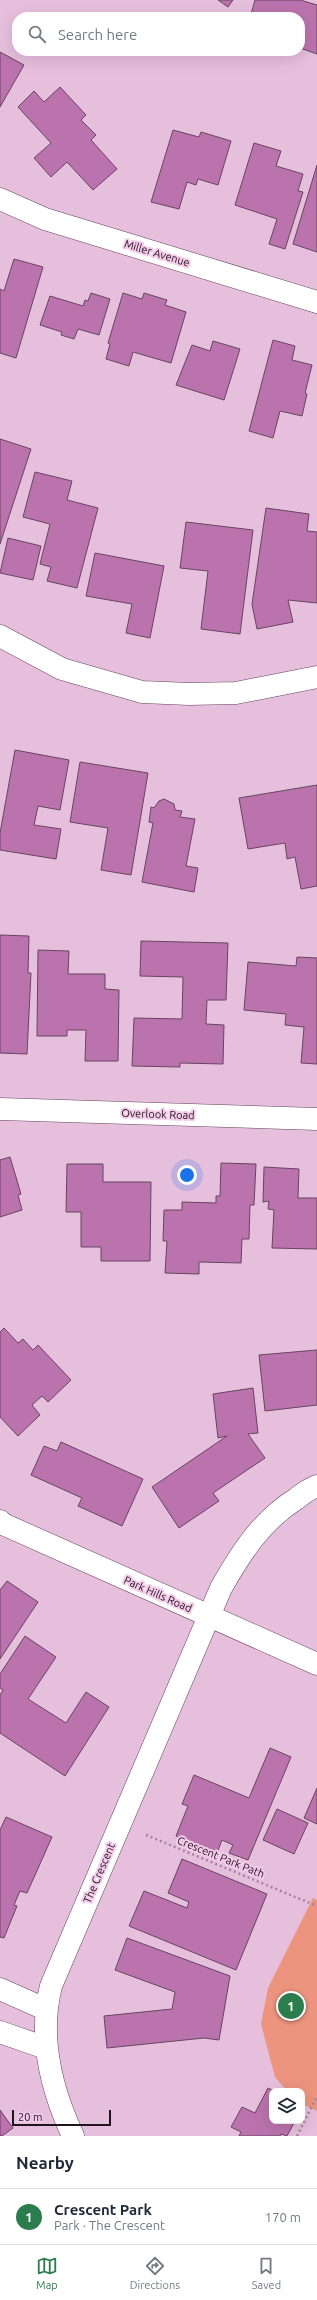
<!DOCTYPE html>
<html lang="en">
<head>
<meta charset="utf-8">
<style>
	:root { --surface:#fff; --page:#f2f2f3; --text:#1f2937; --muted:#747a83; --line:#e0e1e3; --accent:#2c7d4e }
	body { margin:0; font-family:Ubuntu,sans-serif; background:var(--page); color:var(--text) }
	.controls { position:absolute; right:12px; bottom:12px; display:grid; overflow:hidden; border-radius:8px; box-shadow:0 4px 16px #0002 }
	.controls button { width:36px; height:36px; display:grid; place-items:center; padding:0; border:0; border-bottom:1px solid var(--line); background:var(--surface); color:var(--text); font:20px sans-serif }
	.scale { position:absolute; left:12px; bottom:10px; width:99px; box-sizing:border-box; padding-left:4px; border:2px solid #22141f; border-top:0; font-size:11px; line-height:14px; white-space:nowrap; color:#22141f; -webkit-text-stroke:3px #f4ccea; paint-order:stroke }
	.you { position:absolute; left:187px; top:1175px; width:14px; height:14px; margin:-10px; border:3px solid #fff; border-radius:50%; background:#1a73e8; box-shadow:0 0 0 6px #1a73e833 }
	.badge { display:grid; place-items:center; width:26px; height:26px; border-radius:50%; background:var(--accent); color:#fff; font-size:13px; font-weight:700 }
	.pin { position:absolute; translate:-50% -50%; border:2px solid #fff; box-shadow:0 1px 4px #0006 }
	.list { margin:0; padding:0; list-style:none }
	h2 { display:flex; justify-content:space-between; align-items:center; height:52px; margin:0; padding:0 16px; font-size:17px }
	h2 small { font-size:13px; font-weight:400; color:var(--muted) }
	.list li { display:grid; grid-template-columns:26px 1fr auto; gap:12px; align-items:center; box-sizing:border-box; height:56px; padding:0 16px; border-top:1px solid var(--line) }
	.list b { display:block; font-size:15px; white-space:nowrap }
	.list p { margin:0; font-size:13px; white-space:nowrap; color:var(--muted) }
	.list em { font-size:13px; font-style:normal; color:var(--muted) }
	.icon { flex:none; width:22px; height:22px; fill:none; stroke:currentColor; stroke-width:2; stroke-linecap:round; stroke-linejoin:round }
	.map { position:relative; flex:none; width:317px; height:2136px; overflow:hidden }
	.search { position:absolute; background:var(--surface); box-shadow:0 4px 16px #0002; left:12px; right:12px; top:12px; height:44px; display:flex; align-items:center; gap:10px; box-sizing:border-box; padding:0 14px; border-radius:16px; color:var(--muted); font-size:15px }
	.sheet { height:108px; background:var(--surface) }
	nav { display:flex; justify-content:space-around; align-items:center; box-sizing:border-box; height:56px; border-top:1px solid var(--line); background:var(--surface); font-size:11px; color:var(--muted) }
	nav a { display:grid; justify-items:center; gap:2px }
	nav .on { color:var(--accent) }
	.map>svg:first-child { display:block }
	.green { fill:#ec947e }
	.building { fill:#bb73ad; stroke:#674560 }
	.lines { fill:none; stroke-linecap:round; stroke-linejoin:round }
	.minor-casing { stroke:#64435d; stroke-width:23 }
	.path { stroke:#a3859d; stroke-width:2.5; stroke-dasharray:2 3; stroke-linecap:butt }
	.minor { stroke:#fff; stroke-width:22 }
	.labels { text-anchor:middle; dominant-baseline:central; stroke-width:4; stroke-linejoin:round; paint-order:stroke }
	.street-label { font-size:11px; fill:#22141f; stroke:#f4ccea }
</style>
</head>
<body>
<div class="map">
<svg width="317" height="2136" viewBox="0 0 317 2136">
	<rect width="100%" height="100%" fill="#e6bfdd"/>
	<path class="green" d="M313 1898 317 1900V2111L302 2104V2091H287L275 2077 261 2024 268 1988Z"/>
	<path class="building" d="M218 0H233L228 7Z
		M255 0H300L317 5V54L300 48V17H246L247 13 251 14Z
		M0 52 24 65 0 107Z
		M60 87 86 115 81 120 96 135 91 140 117 169 93 190 67 162 51 177 34 158 51 143 18 107 34 91 44 102Z
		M173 130 199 137 201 132 231 141 218 185 198 179 196 185 187 182 179 209 151 202Z
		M254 143 281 151 276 166 303 174 298 191 303 192 285 249 269 244 277 219 235 205Z
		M317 165V252L293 244Z
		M14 259 43 267 16 358 0 353V289L4 291Z
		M91 293 110 299 99 335 78 329 74 339 61 335 62 332 40 325 50 296 83 306 85 300 88 301Z
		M123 293 142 299 144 293 167 300 165 305 186 312 171 363 133 352 129 366 106 359 110 344 108 343Z
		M273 340 295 346 292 360 312 365 305 393 307 394 302 416 280 411 273 438 249 431Z
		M213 341 240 349 224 400 176 385 192 345 210 351Z
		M0 439 31 449 0 544Z
		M35 472 72 481 67 500 98 508 77 588 47 581 51 567 40 564 50 524 23 517Z
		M266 508 309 514 307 531 317 532V603L288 600 293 622 257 629 252 604Z
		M186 522 253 530 240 634 201 629 208 571 180 568Z
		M8 538 41 546 33 580 0 573Z
		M95 553 164 566 150 638 126 633 132 604 86 596Z
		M15 750 69 760 60 810 38 806 34 825 61 829 56 859 0 850V833Z
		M80 762 148 773 131 875 101 870 108 828 70 822Z
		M317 785V886L301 889 295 857 287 859 285 843 248 849 239 798Z
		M164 799 174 804 175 810 182 811 180 817 195 819 186 866 198 868 194 892 142 882 153 823 149 822 151 807 154 808 159 801Z
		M0 935 29 936 28 973H31L27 1054 0 1053Z
		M141 941 228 943 226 1000H207L206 1024 224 1025 223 1064 180 1063V1067L132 1066 134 1018 182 1019 183 977 140 976Z
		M38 950 69 951 68 974H105V989L119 990 118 1061H85L86 1030H67V1036H37Z
		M297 957 317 958V1064L301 1063 304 1027 285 1025 286 1014 244 1010 248 962 296 966Z
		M10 1157 21 1194 18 1195 22 1210 0 1217V1160Z
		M221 1163 256 1164 254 1205H250L249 1239H242L241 1263 199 1262V1274L165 1273 167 1241H163L164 1210H182V1202L216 1203V1196H220Z
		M67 1164H103V1182H151L150 1261H101V1247H81V1212H66Z
		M264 1167 299 1169 298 1198H317V1249L272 1248 274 1210 268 1209 269 1201 263 1202Z
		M4 1328 18 1343 23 1339 33 1350 38 1345 71 1380 48 1402 42 1396 32 1405 40 1415 18 1436 0 1417V1332Z
		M317 1350V1405L265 1411 259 1355Z
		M253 1388 258 1433 248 1434 265 1458 213 1493 219 1501 179 1528 152 1487 227 1436 218 1438 213 1394Z
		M61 1442 143 1479 122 1526 78 1506 82 1498 31 1475 44 1446 57 1451Z
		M7 1581 38 1602 0 1659V1590Z
		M25 1636 56 1657 28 1699 66 1723 86 1692 109 1707 65 1776 0 1733V1695L3 1690 0 1688V1674Z
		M270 1748 291 1757 248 1860 229 1853 233 1845 222 1840 217 1853 176 1836 188 1806 182 1804 194 1775 249 1798Z
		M317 1788V1824L304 1818Z
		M277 1809 308 1823 294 1854 263 1840Z
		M6 1817 52 1837 27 1893 20 1891 14 1905 17 1906 4 1938 0 1937V1830Z
		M182 1859 267 1894 236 1970 129 1926 144 1891 187 1908 189 1902 168 1893Z
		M127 1938 230 1976 219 2040 204 2038 107 2048 104 2016 172 2009 175 1992 115 1970Z
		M268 2088 274 2091H272V2121H295L287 2136 281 2134 280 2136H239L241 2132 231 2127 242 2107 255 2113Z
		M0 2110 13 2128 2 2136H0Z"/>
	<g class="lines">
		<g class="minor-casing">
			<path id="minor" d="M0 199 45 219 317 302
				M0 636 62 669 142 692 189 694 236 693 317 677
				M0 1109 317 1119
				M0 1521 3 1524 317 1664
				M0 1989 45 2009
				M0 2032 46 2048
				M73 2136C51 2089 38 2038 51 1986L221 1588C241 1553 261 1521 296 1499 302 1494 309 1489 317 1486"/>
		</g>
		<path class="path" d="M146 1835 317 1906
			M297 2136 317 2096"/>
		<use href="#minor" class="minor"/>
	</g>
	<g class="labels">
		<g class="street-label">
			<text transform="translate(157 253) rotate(17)">Miller Avenue</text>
			<text transform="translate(158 1114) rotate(2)">Overlook Road</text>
			<text transform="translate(158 1594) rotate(24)">Park Hills Road</text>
			<text transform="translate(221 1857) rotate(22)">Crescent Park Path</text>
			<text transform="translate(99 1873) rotate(-67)">The Crescent</text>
		</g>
	</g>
</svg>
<div class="controls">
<button><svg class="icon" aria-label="layers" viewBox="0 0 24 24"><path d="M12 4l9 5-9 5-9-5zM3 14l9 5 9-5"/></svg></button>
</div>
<div class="scale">20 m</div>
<div class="you"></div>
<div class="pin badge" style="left:291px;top:2006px">1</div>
<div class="search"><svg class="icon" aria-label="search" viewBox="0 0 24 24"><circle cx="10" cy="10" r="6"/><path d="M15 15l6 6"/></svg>Search here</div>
</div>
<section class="sheet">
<h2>Nearby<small></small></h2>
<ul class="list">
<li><span class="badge">1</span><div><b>Crescent Park</b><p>Park · The Crescent</p></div><em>170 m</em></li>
</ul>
</section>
<nav>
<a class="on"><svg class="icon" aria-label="map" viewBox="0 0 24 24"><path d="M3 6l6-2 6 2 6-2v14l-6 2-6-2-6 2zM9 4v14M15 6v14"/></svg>Map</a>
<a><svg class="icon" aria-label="directions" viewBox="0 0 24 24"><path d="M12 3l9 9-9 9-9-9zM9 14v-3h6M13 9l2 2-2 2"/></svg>Directions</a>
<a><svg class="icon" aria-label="saved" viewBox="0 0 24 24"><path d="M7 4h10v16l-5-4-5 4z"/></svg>Saved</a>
</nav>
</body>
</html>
